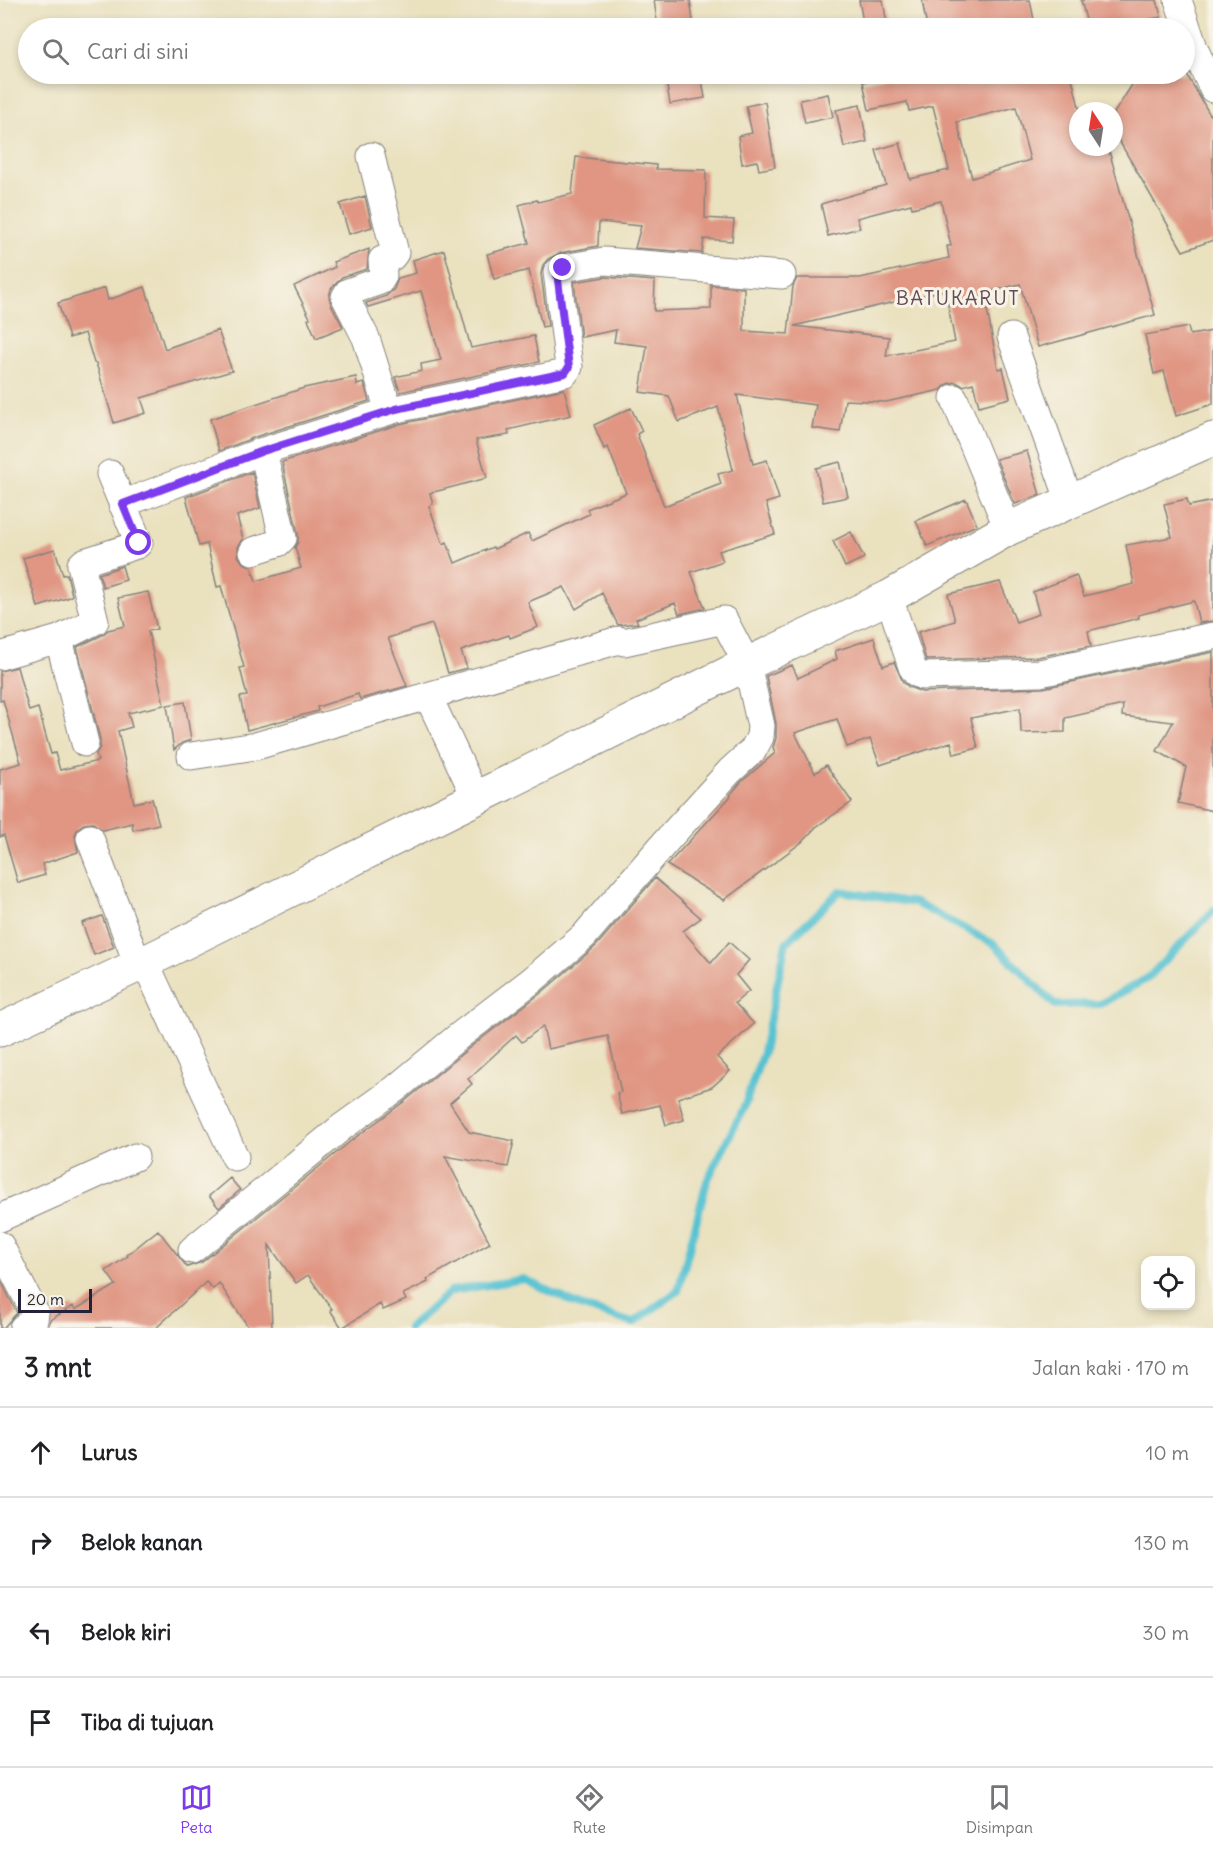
<!DOCTYPE html>
<html lang="id">
<head>
<meta charset="utf-8">
<style>
	:root { --surface:#fff; --page:#f2f2f2; --text:#202124; --muted:#757577; --line:#e0e0e0; --accent:#7c3aed }
	body { margin:0; font-family:Delius,sans-serif; background:var(--page); color:var(--text) }
	.controls { position:absolute; right:18px; bottom:18px; display:grid; overflow:hidden; border-radius:12px; box-shadow:0 3px 9px #0003 }
	.controls button { width:54px; height:54px; display:grid; place-items:center; padding:0; border:0; border-bottom:2px solid var(--line); background:var(--surface); color:var(--text); font:30px sans-serif }
	.compass { position:absolute; left:1069px; top:102px; width:54px; height:54px; border-radius:50%; background:var(--surface); box-shadow:0 3px 9px #0003; rotate:348deg }
	.scale { position:absolute; left:18px; bottom:15px; width:74px; box-sizing:border-box; padding-left:6px; border:3px solid #22223b; border-top:0; font-size:16px; line-height:21px; white-space:nowrap; color:#22223b; -webkit-text-stroke:4px #f7f3e8; paint-order:stroke }
	.stop { position:absolute; width:18px; height:18px; margin:-14px; border:4px solid #7c3aed; border-radius:50%; background:#fff }
	.stop.end { background:#7c3aed; border-color:#fff; box-shadow:0 2px 6px #0008 }
	.list { margin:0; padding:0; list-style:none }
	h2 { display:flex; justify-content:space-between; align-items:center; height:78px; margin:0; padding:0 24px; font-size:26px }
	h2 small { font-size:20px; font-weight:400; color:var(--muted) }
	.list li { display:grid; grid-template-columns:39px 1fr auto; gap:18px; align-items:center; box-sizing:border-box; height:90px; padding:0 24px; border-top:2px solid var(--line) }
	.list b { display:block; font-size:22px; white-space:nowrap }
	.list em { font-size:20px; font-style:normal; color:var(--muted) }
	.icon { flex:none; width:33px; height:33px; fill:none; stroke:currentColor; stroke-width:2; stroke-linecap:round; stroke-linejoin:round }
	.map { position:relative; flex:none; width:1213px; height:1328px; overflow:hidden }
	.search { position:absolute; background:var(--surface); box-shadow:0 3px 9px #0003; left:18px; right:18px; top:18px; height:66px; display:flex; align-items:center; gap:15px; box-sizing:border-box; padding:0 21px; border-radius:33px; color:var(--muted); font-size:22px }
	.sheet { height:438px; background:var(--surface) }
	nav { display:flex; justify-content:space-around; align-items:center; box-sizing:border-box; height:84px; border-top:2px solid var(--line); background:var(--surface); font-size:16px; color:var(--muted) }
	nav a { display:grid; justify-items:center; gap:3px }
	nav .on { color:var(--accent) }
	.map>svg:first-child { display:block }
	.lines { fill:none; stroke-linecap:round; stroke-linejoin:round }
	.stream { stroke:#57c2d2; stroke-width:8 }
	.building { fill:#e09683; fill-rule:evenodd }
	.minor-casing { stroke:#86827d; stroke-width:29 }
	.tertiary-casing { stroke:#86827d; stroke-width:35 }
	.minor { stroke:#fff; stroke-width:27 }
	.tertiary { stroke:#fff; stroke-width:33 }
	.route { stroke:#7c3aed; stroke-width:8 }
	.labels { text-anchor:middle; dominant-baseline:central; stroke-width:6; stroke-linejoin:round; paint-order:stroke }
	.quarter-label { font-size:20px; letter-spacing:1.5px; fill:#644b54; stroke:#f7f3e8 }
</style>
</head>
<body>
<div class="map">
<svg width="1213" height="1328" viewBox="0 0 1213 1328">
	<rect width="100%" height="100%" fill="#f7f3e8"/>
	<filter id="ink" filterUnits="userSpaceOnUse"><feTurbulence type="fractalNoise" baseFrequency=".0167" numOctaves="2"/><feDisplacementMap in="SourceGraphic" scale="12" xChannelSelector="R" yChannelSelector="G"/><feConvolveMatrix kernelMatrix="1 2 1 2 8 2 1 2 1" color-interpolation-filters="sRGB"/></filter>
	<filter id="wash" filterUnits="userSpaceOnUse"><feTurbulence type="fractalNoise" baseFrequency=".008" numOctaves="4" result="noise"/><feDisplacementMap in="SourceGraphic" scale="24" xChannelSelector="R" yChannelSelector="G"/><feGaussianBlur stdDeviation="1.35" result="paint"/><feColorMatrix in="noise" values="0 0 0 0 0 0 0 0 0 0 0 0 0 0 0 0 0 1.4 0 .05"/><feComposite in="paint" operator="in"/></filter>
	<g filter="url(#wash)">
		<rect width="100%" height="100%" fill="#eae1bf"/>
		<g class="lines">
			<path class="stream" d="M409 1328 451 1291 524 1279 580 1306 633 1323 678 1291 707 1181 745 1105 763 1052 786 943 840 891 915 903 994 944 1055 1005 1100 1004 1148 978 1213 911"/>
		</g>
		<g id="blocks">
			<path class="building" d="M654 0H690L694 28H658Z
				M859 0H883L887 25 864 28Z
				M922 0H1030L1034 20 986 28H927Z
				M1081 0H1157L1161 17 1131 23 1132 28H1088Z
				M1185 65 1187 75 1213 120V240L1183 251 1114 132V113L1137 77 1159 74H1185Z
				M665 74H701L705 98 670 104Z
				M926 74H957L958 80 987 74H1071L1080 111H1078V147H1088L1089 152 1092 147H1108L1155 315 1038 347 1020 284 984 293 998 369 1003 368 1010 398 979 406 973 383 963 386 956 382 947 384 941 390 886 402 845 400 840 432 812 428 816 405 737 395 753 464 767 460 779 499 766 503 775 534 719 551 723 561 691 572 705 608 679 614 675 603 636 619 638 623 618 625 602 593 576 609 564 587 528 602 538 627 510 638 509 635 461 651 467 668 448 673 432 624 388 638 407 686 360 699 358 694 317 707 318 711 247 730 240 697 247 696 240 668 244 667 221 586 217 587 207 544 199 546 186 497 252 472 260 508 237 516 243 539 238 547V556L243 563 251 566 256 581 301 568 295 547 298 542V534L282 462 400 424 564 389 571 415 508 430 509 435 476 440 487 478 430 493 433 504 429 506 443 544 447 542 455 563 493 547 494 549 528 533 532 541 589 514 587 509 626 493 608 447 604 449 594 425 631 408 642 431 637 434 664 506 721 484 718 474 733 470 718 407 679 422 669 396 640 392 647 346 614 342 616 330 581 337 574 282 605 277 655 281 654 311 711 309V285L744 288V331L788 334 793 286 797 278H860L949 258 947 246H951L941 201 912 208 911 204 857 218 860 228 828 236 821 204 886 185 876 150 900 143 910 179 949 170 933 106 909 111 907 102 869 110 863 82 892 75 893 79ZM1016 107 1030 160 972 178 957 122ZM945 290 955 342 886 356 889 337 794 326Z
				M828 94 833 117 805 123 800 100Z
				M765 102 775 167 759 170 757 161 742 164 738 136 752 133 746 106Z
				M860 105 867 142 844 147 836 110Z
				M576 157 656 165V169L706 170 705 218 734 220 732 241 704 239 702 253 635 248 641 226 599 222 598 246 560 253 548 259 543 265 541 274 548 326 542 327 529 270 494 279 487 254 529 243 519 205 537 200 538 202 572 194Z
				M365 196 372 227 349 234 340 204Z
				M369 249 367 269 342 277 331 289 329 297 331 304 343 327 316 338 308 319 310 318 294 286 335 267 333 262Z
				M444 250 471 348 534 336 539 362 400 392 395 377 422 371 421 364 441 360 421 291 368 307 366 303 386 296 394 289 398 278 416 273 413 260Z
				M145 287 165 349 218 330 232 371 141 398 146 413 114 423 96 363H94L85 333 69 338 58 303 105 288 108 300Z
				M1188 327 1190 335 1213 331V404L1176 416 1164 371 1154 374 1145 335Z
				M356 377 357 385 364 383 369 401 258 436 219 451 210 419 304 388Z
				M1027 451 1040 495 1015 504 996 459Z
				M840 462 848 497 823 502 816 468Z
				M966 499 977 525 927 546 916 521Z
				M1187 499 1189 506 1213 501V621L1199 623 1194 601 1138 615 1139 618 1088 631 1091 646 1038 657 926 660 918 632 955 621 948 594 1000 582 1016 622 1039 614 1033 592 1076 575 1084 596 1134 584 1126 545 1172 537 1164 504Z
				M851 532 864 558 845 567 833 541Z
				M55 549 63 575 67 574 72 595 70 597 38 607 23 558Z
				M122 566 126 580 103 587 99 574Z
				M148 592 157 629 148 631 164 705 128 713 132 727 118 731 134 803 152 799 159 824 133 830 132 823 103 830 93 823 84 824 78 828 75 835 78 852 42 864 45 875 18 883 4 835 0 837V769L21 763 3 700 0 701V671L17 667 29 711 38 708 51 754 55 753 60 770 98 761 96 754 100 747V739L77 647 102 635 108 630 125 626 118 598Z
				M874 638 883 666 894 662 903 682 909 687 922 692 1043 688 1213 652V811L1178 803 1186 767 1157 751 1173 722 1122 716 1123 705 1065 718V732L1021 733 1020 708 971 718 978 748 954 754 951 742 880 765 870 739 847 747 837 719 795 733 815 773 826 765 852 802 816 827 802 842 724 900 667 865 731 796 730 795 741 782 775 753 773 747 776 738V723L766 676 792 665 798 678 837 659 835 651Z
				M185 702 191 740 182 743 174 750 167 705Z
				M655 878 701 918 683 931 711 963 729 942 749 960 736 975 749 991 735 1003 754 1024 717 1057 730 1071 712 1087 678 1098 684 1120 666 1125 660 1105 622 1114 617 1093 621 1092 608 1036 548 1049 543 1026 522 1042 516 1035 468 1079 472 1084 450 1103 469 1132 514 1141 508 1167 445 1156 490 1243 427 1279 428 1282 403 1294 406 1300 383 1310 380 1304 342 1328 330 1310 332 1309 308 1275 296 1283 269 1245 272 1328H249L219 1283 213 1289 206 1282 156 1328H48L50 1320 73 1306 75 1310 116 1285 106 1271 128 1256 127 1255 158 1230 187 1267 202 1262 352 1140 405 1101 469 1048 541 993 596 946Z
				M102 916 114 947 94 955 82 923Z
				M230 1178 240 1190 219 1208 209 1196Z
				M0 1279 17 1313 3 1328H0Z"/>
		</g>
	</g>
	<g filter="url(#ink)">
		<use href="#blocks" fill-opacity="0" stroke="#86827d" stroke-width="1.5"/>
		<g class="lines">
			<g class="minor-casing">
				<path id="minor" d="M1178 0 1194 48 1213 89
					M371 156 395 253 392 257 382 260 383 276 380 281 348 292 345 297 366 338 389 411
					M1011 337 1070 502
					M954 398 1008 529
					M122 504 263 451 396 409 565 373 569 367 557 272 563 268 604 261 782 275
					M253 551 278 543 283 538 263 451
					M889 597 912 667 916 673 922 676 1040 673 1213 636
					M59 639 85 743
					M0 656 59 639 95 621 81 565 84 562 137 545 139 543 110 474
					M428 696 476 798
					M191 756 256 746 619 640 624 642 724 620 747 664 761 726 760 737 753 750 730 771 668 839 584 936 531 981 459 1036 395 1089 342 1127 192 1250
					M90 838 138 965
					M145 962 235 1157
					M0 1218 135 1157
					M0 1245 35 1313 34 1320 23 1328"/>
			</g>
			<g class="tertiary-casing">
				<path id="tertiary" d="M0 1030 145 962 747 664 889 597 1008 529 1213 439"/>
			</g>
			<use href="#minor" class="minor"/>
			<use href="#tertiary" class="tertiary"/>
		</g>
	</g>
	<g class="lines" filter="url(#ink)">
		<path class="route" d="M139 543 123 504 263 451 396 409 565 373 569 367 557 272 563 268"/>
	</g>
	<g class="labels">
		<g class="quarter-label">
			<text x="958" y="297">BATUKARUT</text>
		</g>
	</g>
</svg>
<div class="controls">
<button><svg class="icon" aria-label="locate" viewBox="0 0 24 24"><circle cx="12" cy="12" r="6"/><path d="M12 2v4M12 18v4M2 12h4M18 12h4"/></svg></button>
</div>
<svg class="compass" viewBox="-18 -18 36 36"><path d="M0-13l5 13h-10z" fill="#e53935"/><path d="M0 13l5-13h-10z" fill="#757577"/></svg>
<div class="scale">20 m</div>
<div class="stop" style="left:139px;top:543px"></div>
<div class="stop end" style="left:563px;top:268px"></div>
<div class="search"><svg class="icon" aria-label="search" viewBox="0 0 24 24"><circle cx="10" cy="10" r="6"/><path d="M15 15l6 6"/></svg>Cari di sini</div>
</div>
<section class="sheet">
<h2>3 mnt<small>Jalan kaki · 170 m</small></h2>
<ul class="list">
<li><svg class="icon" aria-label="ahead" viewBox="0 0 24 24"><path d="M12 20V5M6 11l6-6 6 6"/></svg><div><b>Lurus</b></div><em>10 m</em></li>
<li><svg class="icon" aria-label="right" viewBox="0 0 24 24"><path d="M7 20v-9h11M14 6l5 5-5 5"/></svg><div><b>Belok kanan</b></div><em>130 m</em></li>
<li><svg class="icon" aria-label="left" viewBox="0 0 24 24"><path d="M17 20v-9H6M10 6l-5 5 5 5"/></svg><div><b>Belok kiri</b></div><em>30 m</em></li>
<li><svg class="icon" aria-label="arrive" viewBox="0 0 24 24"><path d="M6 21V4h12l-3 4 3 4H6"/></svg><div><b>Tiba di tujuan</b></div></li>
</ul>
</section>
<nav>
<a class="on"><svg class="icon" aria-label="map" viewBox="0 0 24 24"><path d="M3 6l6-2 6 2 6-2v14l-6 2-6-2-6 2zM9 4v14M15 6v14"/></svg>Peta</a>
<a><svg class="icon" aria-label="directions" viewBox="0 0 24 24"><path d="M12 3l9 9-9 9-9-9zM9 14v-3h6M13 9l2 2-2 2"/></svg>Rute</a>
<a><svg class="icon" aria-label="saved" viewBox="0 0 24 24"><path d="M7 4h10v16l-5-4-5 4z"/></svg>Disimpan</a>
</nav>
</body>
</html>
